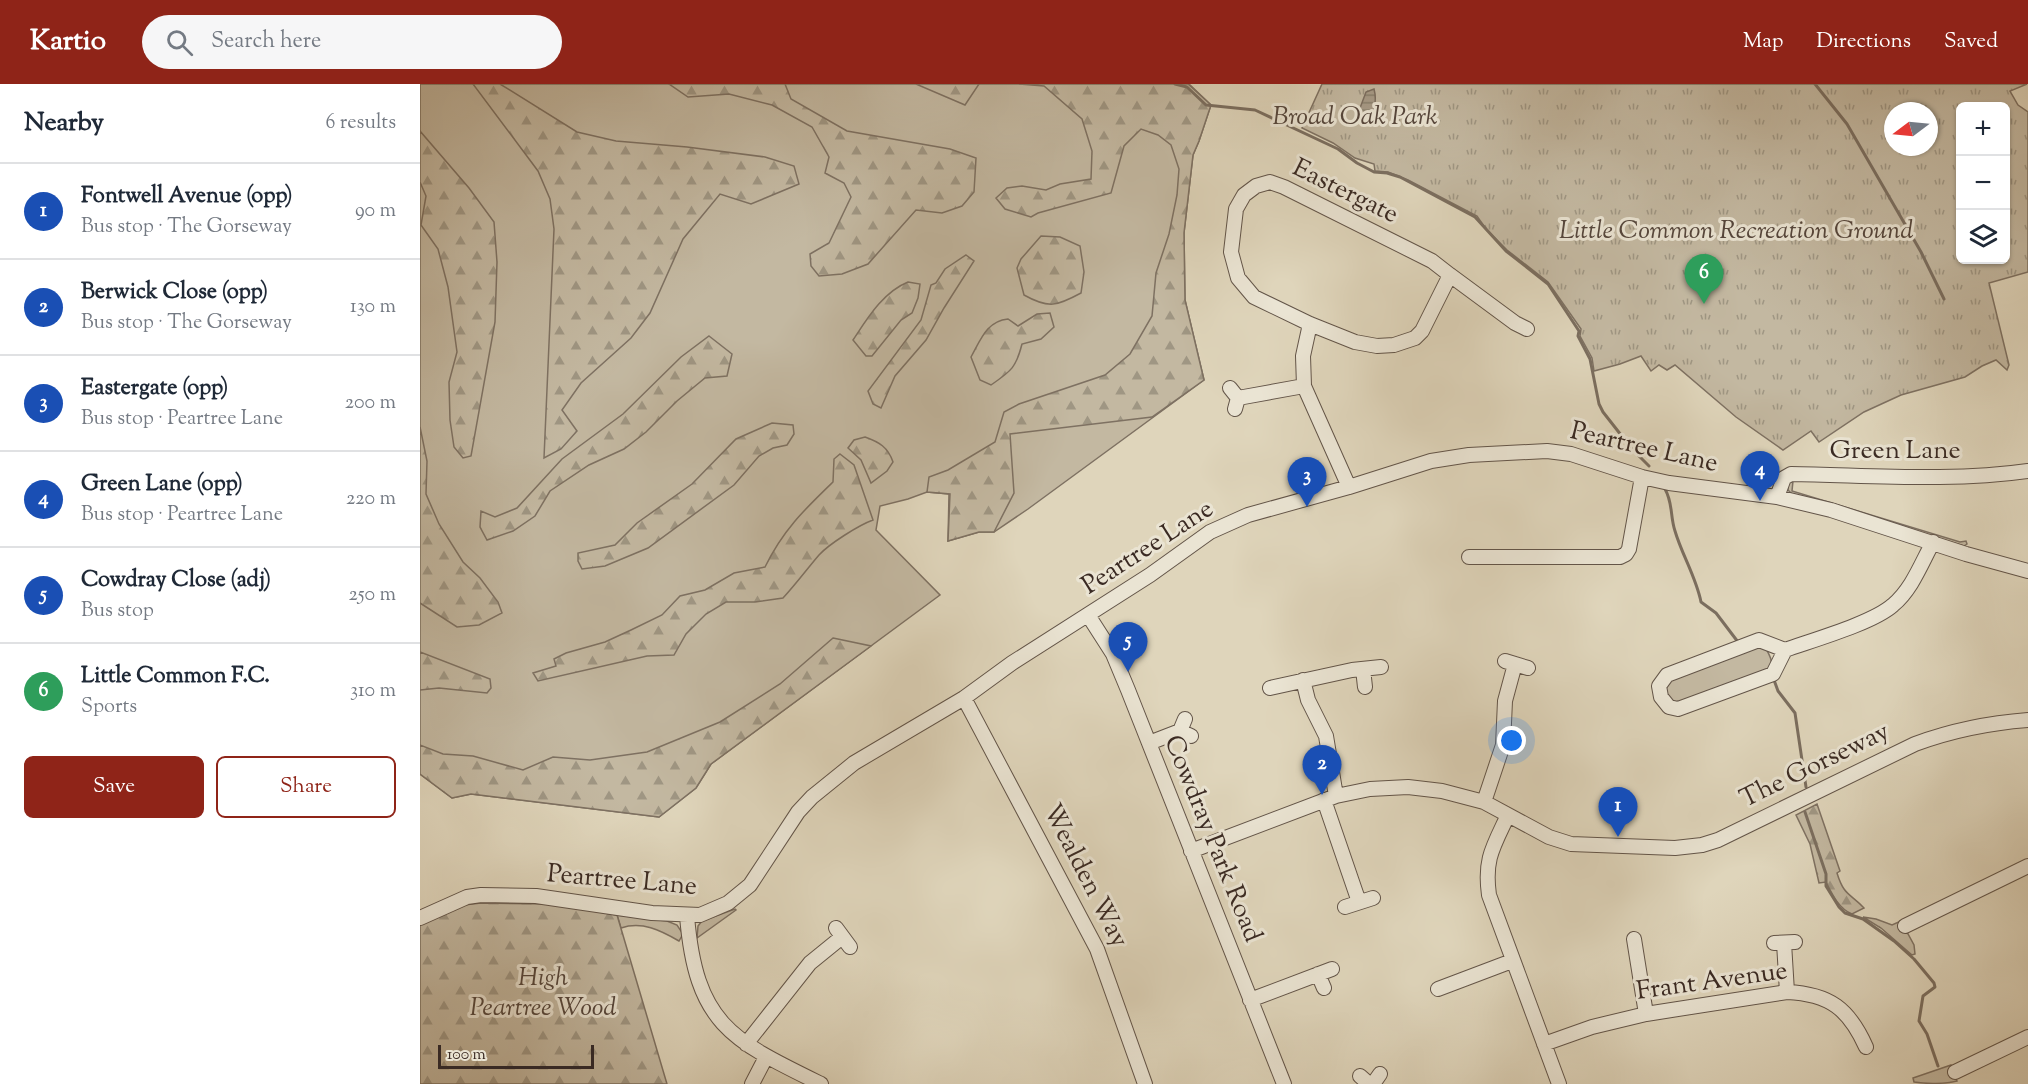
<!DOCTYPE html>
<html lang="en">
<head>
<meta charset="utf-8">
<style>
	:root { --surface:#fff; --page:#f6f6f7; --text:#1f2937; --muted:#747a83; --line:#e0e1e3; --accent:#8f2418 }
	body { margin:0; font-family:"Sorts Mill Goudy",serif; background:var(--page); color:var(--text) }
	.controls { position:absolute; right:18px; top:18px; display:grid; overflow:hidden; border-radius:9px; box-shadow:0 2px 4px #0004 }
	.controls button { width:54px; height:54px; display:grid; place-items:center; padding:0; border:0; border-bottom:2px solid var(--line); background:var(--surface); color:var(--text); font:30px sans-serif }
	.compass { position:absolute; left:1464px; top:18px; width:54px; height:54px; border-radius:50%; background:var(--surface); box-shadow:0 2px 4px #0004; rotate:254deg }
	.scale { position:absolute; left:18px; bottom:15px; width:156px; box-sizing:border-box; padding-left:6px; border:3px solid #3a2a23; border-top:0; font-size:16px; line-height:21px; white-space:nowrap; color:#3a2a23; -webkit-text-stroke:4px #eae4d3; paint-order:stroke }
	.you { position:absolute; left:1092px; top:657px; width:21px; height:21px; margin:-15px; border:4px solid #fff; border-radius:50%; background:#1a73e8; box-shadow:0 0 0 9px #1a73e833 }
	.badge { display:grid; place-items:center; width:39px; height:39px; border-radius:50%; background:var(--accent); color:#fff; font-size:20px; font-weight:700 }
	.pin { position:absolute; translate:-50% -50px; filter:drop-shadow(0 2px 3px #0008) }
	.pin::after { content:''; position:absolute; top:32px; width:21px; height:18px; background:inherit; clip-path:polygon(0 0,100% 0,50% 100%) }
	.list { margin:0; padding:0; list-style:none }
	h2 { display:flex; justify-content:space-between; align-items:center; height:78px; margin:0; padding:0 24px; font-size:26px }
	h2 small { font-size:20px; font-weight:400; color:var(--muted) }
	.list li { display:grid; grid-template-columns:39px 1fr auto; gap:18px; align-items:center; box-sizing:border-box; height:96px; padding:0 24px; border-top:2px solid var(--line) }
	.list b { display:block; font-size:22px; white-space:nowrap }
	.list p { margin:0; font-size:20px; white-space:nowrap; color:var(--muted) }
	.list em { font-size:20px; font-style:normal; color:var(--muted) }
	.actions { display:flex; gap:12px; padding:18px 24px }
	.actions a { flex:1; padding:14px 0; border:2px solid var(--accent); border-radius:9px; text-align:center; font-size:21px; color:var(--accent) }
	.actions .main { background:var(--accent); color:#fff }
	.icon { flex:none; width:33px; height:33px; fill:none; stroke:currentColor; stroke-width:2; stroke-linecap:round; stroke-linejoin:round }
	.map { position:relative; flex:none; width:1608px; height:1000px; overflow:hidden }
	header { display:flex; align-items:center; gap:36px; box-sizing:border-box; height:84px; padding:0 30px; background:var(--accent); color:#fff }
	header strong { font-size:28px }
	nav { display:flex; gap:33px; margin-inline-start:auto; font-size:21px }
	.search { width:420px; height:54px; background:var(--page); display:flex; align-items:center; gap:15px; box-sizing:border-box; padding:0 21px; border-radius:33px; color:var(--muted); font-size:22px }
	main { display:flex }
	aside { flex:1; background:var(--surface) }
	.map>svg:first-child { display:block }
	.green { fill:#c3b8a1; stroke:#7e7162; stroke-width:1.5 }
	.forest { fill:url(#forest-firs); stroke:#7e7162; stroke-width:1.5 }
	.park { fill:url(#park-tufts); stroke:#7e7162; stroke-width:1.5; fill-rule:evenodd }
	.water { fill:url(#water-rules); stroke:#7b6e5f; stroke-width:1.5 }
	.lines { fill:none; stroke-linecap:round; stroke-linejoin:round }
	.stream { stroke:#7b6e5f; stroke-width:3 }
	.minor-casing { stroke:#635549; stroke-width:16 }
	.minor { stroke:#eae4d3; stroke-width:14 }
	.labels { text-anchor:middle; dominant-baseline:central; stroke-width:6; stroke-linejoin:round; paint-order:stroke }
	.park-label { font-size:26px; font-style:italic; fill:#55463c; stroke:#eae4d3 }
	.street-label { font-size:26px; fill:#3a2a23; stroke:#eae4d3 }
</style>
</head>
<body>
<header>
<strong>Kartio</strong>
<div class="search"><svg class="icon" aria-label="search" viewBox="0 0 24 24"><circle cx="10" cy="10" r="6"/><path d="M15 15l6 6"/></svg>Search here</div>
<nav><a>Map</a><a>Directions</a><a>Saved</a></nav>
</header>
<main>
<aside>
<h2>Nearby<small>6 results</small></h2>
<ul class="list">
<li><span class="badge" style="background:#1a4fb4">1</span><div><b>Fontwell Avenue (opp)</b><p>Bus stop · The Gorseway</p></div><em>90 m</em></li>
<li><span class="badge" style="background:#1a4fb4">2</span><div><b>Berwick Close (opp)</b><p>Bus stop · The Gorseway</p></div><em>130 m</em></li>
<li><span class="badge" style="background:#1a4fb4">3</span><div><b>Eastergate (opp)</b><p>Bus stop · Peartree Lane</p></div><em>200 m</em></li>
<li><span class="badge" style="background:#1a4fb4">4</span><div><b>Green Lane (opp)</b><p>Bus stop · Peartree Lane</p></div><em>220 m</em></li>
<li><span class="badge" style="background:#1a4fb4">5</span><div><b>Cowdray Close (adj)</b><p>Bus stop</p></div><em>250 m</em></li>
<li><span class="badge" style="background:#2e9e5b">6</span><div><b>Little Common F.C.</b><p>Sports</p></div><em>310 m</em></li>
</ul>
<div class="actions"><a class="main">Save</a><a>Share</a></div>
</aside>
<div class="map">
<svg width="1608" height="1000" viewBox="0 0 1608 1000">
	<defs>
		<pattern id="forest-firs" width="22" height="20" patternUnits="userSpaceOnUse" patternTransform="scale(1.5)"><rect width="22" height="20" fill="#c3b8a1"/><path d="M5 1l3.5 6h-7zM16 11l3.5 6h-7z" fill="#9f9683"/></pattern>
		<pattern id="park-tufts" width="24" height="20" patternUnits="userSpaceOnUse" patternTransform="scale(1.5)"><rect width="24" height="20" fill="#c3b8a1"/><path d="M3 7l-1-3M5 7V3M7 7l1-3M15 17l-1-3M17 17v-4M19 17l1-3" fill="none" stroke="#9f9683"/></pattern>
		<pattern id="water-rules" width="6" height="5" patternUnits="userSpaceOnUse" patternTransform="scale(1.5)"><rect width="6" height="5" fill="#a79b87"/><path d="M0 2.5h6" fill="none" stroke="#897f6e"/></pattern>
	</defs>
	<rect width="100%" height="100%" fill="#dfd5bb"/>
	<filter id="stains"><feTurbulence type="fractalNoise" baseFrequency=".00333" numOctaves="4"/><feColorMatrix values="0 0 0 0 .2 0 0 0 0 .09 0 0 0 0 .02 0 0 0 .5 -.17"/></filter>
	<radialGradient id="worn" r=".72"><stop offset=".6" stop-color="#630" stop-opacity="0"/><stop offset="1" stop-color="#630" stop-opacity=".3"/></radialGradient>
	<path class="green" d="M0 0H769L791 21 779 57 773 71 764 149 765 216 784 296 608 425 574 448H559L528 457 529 410 507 408 488 415 460 422 456 446 520 511 291 680 276 704 239 733 51 710 32 714 0 690Z
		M1368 397H1373L1372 407 1540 458 1546 457 1547 460 1544 462 1373 411 1368 406Z
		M1344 561C1349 570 1354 577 1350 587L1258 621 1244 611 1248 595Z
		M315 825 316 826 277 854 278 842 282 837Z
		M197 831 247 837 257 841 263 850 259 857C240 846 222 837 201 844Z
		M1531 981 1537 997C1526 1000 1506 1000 1494 998L1493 994Z"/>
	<path class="forest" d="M53 0H80L157 48 196 57 267 63 345 73 374 82 379 100 331 120 300 110 263 155 230 229 211 254 161 299 142 326 157 347 141 365 124 374 134 145 130 115 118 87Z
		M249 0H365L371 15 427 47 530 65 556 74 554 108 542 122 522 129 496 126 448 180 422 190 399 192 391 182 390 170 409 159 431 113 424 99 405 89 409 73 392 43 352 21 309 10 268 13Z
		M496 0H559L545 21Z
		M599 0H768L791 21 779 57 773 71 764 149 765 216 784 296 732 333 590 350 594 409 574 448H559L528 457 530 410 507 408 509 393 528 386 575 358 584 328 599 320 685 291 710 270 732 232 736 189 749 150 757 111 759 85 751 61 738 51 721 45 704 62 691 109 618 129 611 133 585 125 576 114 587 104 602 102 626 106 640 100 671 95 672 67 662 35 624 2Z
		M0 47 49 104 74 138 77 178 75 238 51 372 43 374 34 363 30 336 29 298 37 268 28 203 18 165 1 141 6 112 0 98Z
		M621 152 640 153 660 162 664 188 661 209C637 222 629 225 604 211L597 184 601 175Z
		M546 171 554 177 524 224 506 256 475 292 461 324 453 320 448 307 501 236 511 201 516 199 525 185Z
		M488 198 500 200 498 214 492 229 481 236 452 272H446L433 256C447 235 463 208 488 198Z
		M630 229 634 243 621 255 602 260C596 284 591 287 571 301L560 296 551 273C561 255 567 237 588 235L598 242 617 230Z
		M289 252 312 270 307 292 285 294 257 317 226 348 204 365 169 381 130 407 115 432 93 447 67 456 60 443 61 427 75 433 97 424 142 375 203 330 261 273Z
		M352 339 373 341 374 350 367 361 353 364 339 372 314 401 228 464 185 482 162 485 158 477V469L195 461 217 439 272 400 316 355Z
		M0 343 7 377 6 410 19 440 43 478 60 494 78 518 82 529 59 541 37 543 0 519Z
		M445 353C459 358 468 363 473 378L467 387 451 399 441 376 428 364 434 356Z
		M420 370 434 381 453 436C439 441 409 460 399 471 387 485 376 500 363 514L335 518H306L286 530 266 550 254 571 227 572 118 597 113 589 136 582 134 575 146 569 185 558 211 546 242 531 260 512 285 506 314 489 345 483C363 446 384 426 413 398L414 375Z
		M413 554 451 562 291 680 276 704 239 733 51 710 32 714 0 690V661L23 670 53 672 103 686 133 673 170 676 227 668 300 638 360 600Z
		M0 568 70 595 71 604 67 609 19 604 0 606Z
		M1397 720 1420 787 1417 789C1424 812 1430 809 1444 824L1432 830C1419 825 1412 810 1406 798L1399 799 1390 760 1376 731Z
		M61 819 132 820 197 831 247 1000H0V839L44 821Z
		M1443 833 1456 835 1472 841 1481 837 1494 861 1495 870 1492 871 1461 844Z"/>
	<path class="park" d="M902 0H1607L1590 7 1598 21 1608 28V188L1569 199 1589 281 1587 286 1576 276 1562 282 1545 293 1481 311 1444 328 1399 358 1391 347 1363 366 1316 333 1255 281 1247 286 1239 281 1231 287 1221 272 1200 280 1174 287 1172 274 1160 252 1161 245 1128 198 1087 166 1066 145 1057 132 988 96 968 88 955 87 954 80 935 74 913 59 882 44ZM1540 22H1586V176H1540ZM1473 27H1509V63H1473Z"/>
	<path class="water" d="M954 5C957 16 955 34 943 39L937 32 946 8Z"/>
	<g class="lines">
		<path class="stream" d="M755 0 767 3 786 21 835 26 918 65 937 79 954 88 967 89 980 93 1055 133 1086 167 1128 200 1159 247 1158 252 1170 275 1179 320 1183 328 1212 365 1229 382
			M1395 0 1427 40 1501 168 1524 215
			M1245 405C1253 419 1250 432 1255 447 1262 471 1276 493 1281 518L1296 529 1318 558
			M1354 596 1358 607 1375 629 1386 703
			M1385 728 1406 790V802L1419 823 1425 829 1443 835 1474 857 1494 875 1514 899 1515 903 1503 912 1499 937 1507 950 1518 982"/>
		<g class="minor-casing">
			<path id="minor" d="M1030 191 1012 177 864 103 850 98 836 102 824 111 816 125 811 168 818 194 834 213 890 240 935 258 957 262 974 261 995 254 1002 247 1030 191 1095 239 1107 245
				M890 240 883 272 884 302 929 403
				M810 304 818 314 815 325
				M818 314 884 302
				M1357 413 1364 394 1371 390C1447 391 1533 398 1608 387
				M1049 473H1200L1206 470 1209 465 1222 393
				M668 531 693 570 708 606 864 1000
				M1365 566 1353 590 1258 625 1249 623 1241 613 1239 602 1247 591 1339 556 1365 566C1393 556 1453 539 1473 521 1492 505 1501 480 1513 458
				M1085 577 1108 584
				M943 585 945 603
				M883 596 888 616 906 652 916 712
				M850 604 932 586 961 583
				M544 614 677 865 725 1000
				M765 635 760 647 771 652
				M729 659 760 647
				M904 716 939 818
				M1064 718 1083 661 1085 617 1095 580
				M1088 731C1073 763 1064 775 1069 811L1139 1000
				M771 767 916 712 950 705 988 703 1022 707 1064 718 1129 753 1151 760 1255 764 1282 761 1298 756 1495 660C1533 646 1568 639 1608 636
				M925 823 953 814
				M267 832C276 940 311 956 401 1000
				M0 834 47 813 61 811 116 812 232 829 280 831 308 819 330 801 378 728 392 713 434 679 544 614 592 579 730 491 790 448 828 431 929 403 1011 377 1049 371 1127 367 1151 370 1222 393 1249 399 1357 413 1411 426 1546 470 1608 487
				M1485 842 1608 782
				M416 844 430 863
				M1214 855 1226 930
				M1354 859 1375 858
				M1364 859 1367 908
				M898 890 904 904
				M1018 905 1092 877
				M830 916 912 885
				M326 960 390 879 422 853
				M1124 960 1172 943 1226 930 1367 908C1410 910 1429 925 1446 963
				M1535 988 1608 953
				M940 992 949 1000
				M332 1000 346 973
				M953 1000 960 990"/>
		</g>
		<use href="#minor" class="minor"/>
	</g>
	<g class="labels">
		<g class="park-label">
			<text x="935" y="33">Broad Oak Park</text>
			<text x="1316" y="147">Little Common Recreation Ground</text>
			<text x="123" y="894">High<tspan x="123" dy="30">Peartree Wood</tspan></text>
		</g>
		<g class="street-label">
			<text transform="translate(925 108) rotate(26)">Eastergate</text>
			<text transform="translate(1224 364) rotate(13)">Peartree Lane</text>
			<text x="1475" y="367">Green Lane</text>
			<text transform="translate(728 464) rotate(-33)">Peartree Lane</text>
			<text transform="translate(1395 682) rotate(-26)">The Gorseway</text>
			<text transform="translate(792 755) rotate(68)">Cowdray Park Road</text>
			<text transform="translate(665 792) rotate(63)">Wealden Way</text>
			<text transform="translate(202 797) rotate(5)">Peartree Lane</text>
			<text transform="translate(1292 898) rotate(-8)">Frant Avenue</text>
		</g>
	</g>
	<rect width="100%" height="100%" filter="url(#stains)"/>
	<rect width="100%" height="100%" fill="url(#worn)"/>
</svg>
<div class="controls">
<button>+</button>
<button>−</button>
<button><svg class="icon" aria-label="layers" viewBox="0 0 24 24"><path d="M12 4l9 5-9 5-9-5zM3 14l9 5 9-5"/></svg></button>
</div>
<svg class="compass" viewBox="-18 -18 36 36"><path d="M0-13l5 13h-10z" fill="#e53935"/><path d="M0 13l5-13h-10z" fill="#747a83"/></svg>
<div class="scale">100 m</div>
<div class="you"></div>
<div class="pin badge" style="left:1198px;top:753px;background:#1a4fb4">1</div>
<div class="pin badge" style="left:902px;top:711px;background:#1a4fb4">2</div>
<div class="pin badge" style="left:887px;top:423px;background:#1a4fb4">3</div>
<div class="pin badge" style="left:1340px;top:417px;background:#1a4fb4">4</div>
<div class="pin badge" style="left:708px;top:588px;background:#1a4fb4">5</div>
<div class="pin badge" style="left:1284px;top:220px;background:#2e9e5b">6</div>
</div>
</main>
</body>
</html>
